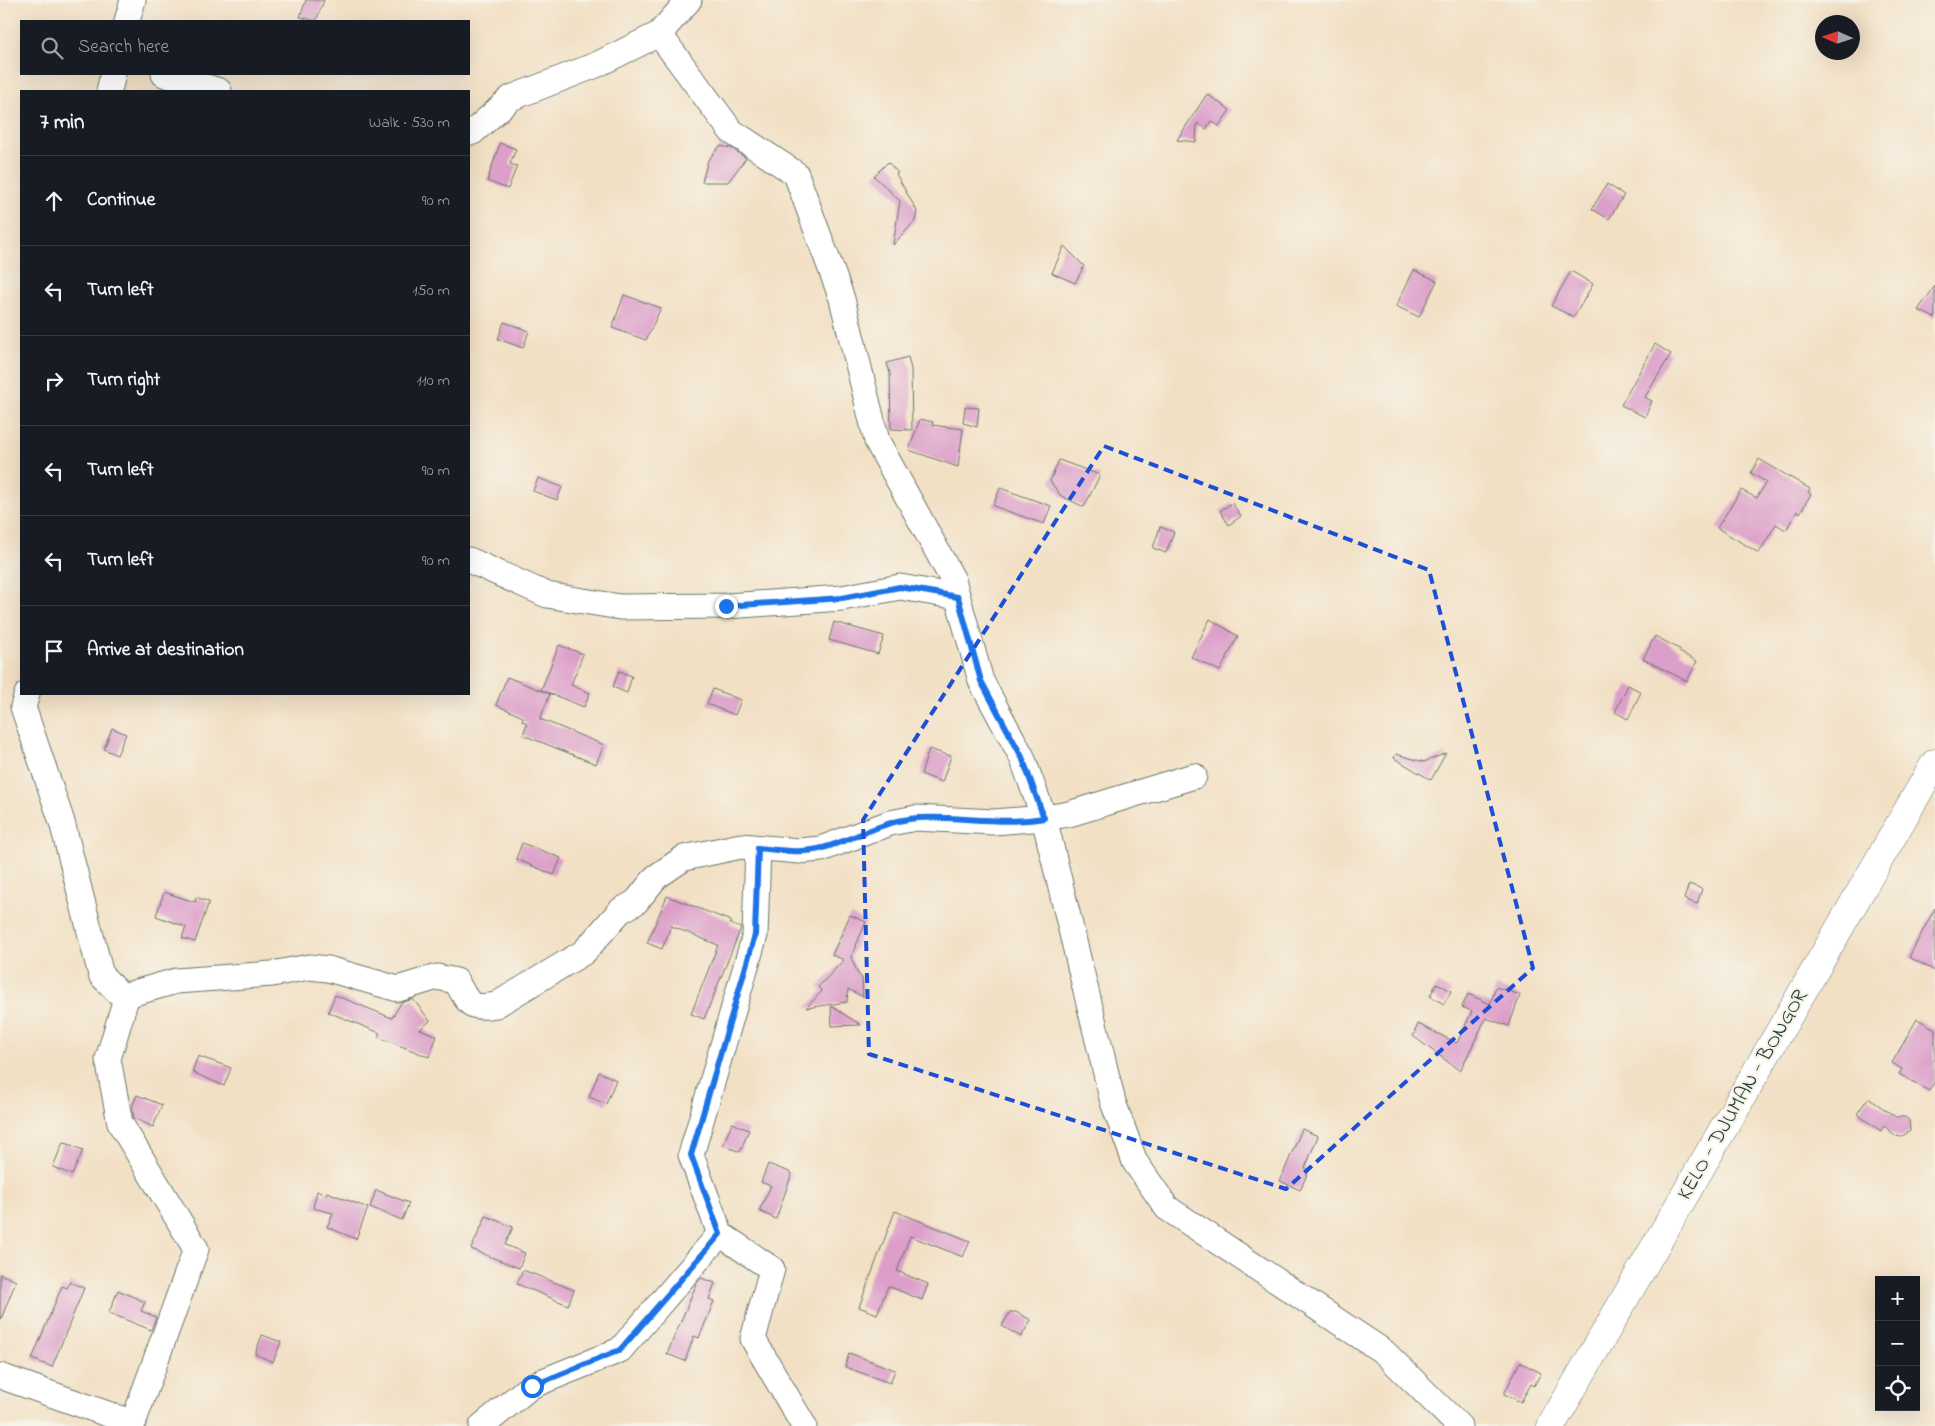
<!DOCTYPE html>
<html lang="en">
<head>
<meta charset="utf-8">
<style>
	:root { --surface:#171b24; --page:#20242c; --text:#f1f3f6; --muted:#9ea1a6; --line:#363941 }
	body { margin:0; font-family:"Indie Flower",sans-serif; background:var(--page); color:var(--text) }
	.controls { position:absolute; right:15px; bottom:15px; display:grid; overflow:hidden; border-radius:0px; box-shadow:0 5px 20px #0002 }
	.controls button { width:45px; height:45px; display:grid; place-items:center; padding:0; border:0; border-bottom:1px solid var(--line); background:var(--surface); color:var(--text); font:25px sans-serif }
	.compass { position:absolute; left:1815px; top:15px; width:45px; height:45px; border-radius:50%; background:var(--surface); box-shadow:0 5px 20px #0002; rotate:273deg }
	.stop { position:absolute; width:15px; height:15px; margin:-11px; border:4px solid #1a73e8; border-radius:50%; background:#fff }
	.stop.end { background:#1a73e8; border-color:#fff; box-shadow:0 1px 5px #0008 }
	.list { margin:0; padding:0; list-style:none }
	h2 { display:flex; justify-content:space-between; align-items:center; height:65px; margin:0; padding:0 20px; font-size:21px }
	h2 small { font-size:16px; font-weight:400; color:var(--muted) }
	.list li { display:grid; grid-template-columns:32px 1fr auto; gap:15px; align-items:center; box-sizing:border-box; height:90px; padding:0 20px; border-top:1px solid var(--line) }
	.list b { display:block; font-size:19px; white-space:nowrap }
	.list em { font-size:16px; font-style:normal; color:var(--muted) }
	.icon { flex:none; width:28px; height:28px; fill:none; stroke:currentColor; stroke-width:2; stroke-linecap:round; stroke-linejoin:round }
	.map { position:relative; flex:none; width:1935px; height:1426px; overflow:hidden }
	.search { position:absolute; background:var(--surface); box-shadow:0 5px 20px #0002; left:20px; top:20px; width:450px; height:55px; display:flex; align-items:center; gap:12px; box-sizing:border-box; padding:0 18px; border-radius:0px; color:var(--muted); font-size:19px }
	.panel { position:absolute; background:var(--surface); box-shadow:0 5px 20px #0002; left:20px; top:90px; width:450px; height:605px; border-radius:0px }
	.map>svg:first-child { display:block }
	.building { fill:#dc9fc9 }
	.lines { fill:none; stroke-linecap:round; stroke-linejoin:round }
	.minor-casing { stroke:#697667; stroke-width:27 }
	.highway-casing { stroke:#697667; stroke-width:29 }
	.minor { stroke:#fff; stroke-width:25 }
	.highway { stroke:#fff; stroke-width:28 }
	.route { stroke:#1a73e8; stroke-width:6 }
	.marked { fill:none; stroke:#1d4ed8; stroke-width:4; stroke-dasharray:10 6; stroke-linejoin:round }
	.labels { text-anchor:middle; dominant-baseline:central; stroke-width:4.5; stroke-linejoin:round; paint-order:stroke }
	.street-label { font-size:21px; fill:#1f3d34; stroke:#f7f3e8 }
</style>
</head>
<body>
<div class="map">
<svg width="1935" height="1426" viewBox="0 0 1935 1426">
	<rect width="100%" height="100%" fill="#f7f3e8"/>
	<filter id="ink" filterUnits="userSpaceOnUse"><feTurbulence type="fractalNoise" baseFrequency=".02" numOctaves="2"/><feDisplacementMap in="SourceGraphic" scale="10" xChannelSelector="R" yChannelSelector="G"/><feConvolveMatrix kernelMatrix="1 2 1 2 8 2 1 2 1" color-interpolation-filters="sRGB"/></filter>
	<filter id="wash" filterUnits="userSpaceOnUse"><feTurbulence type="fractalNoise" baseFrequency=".0096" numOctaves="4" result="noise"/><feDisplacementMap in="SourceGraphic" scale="20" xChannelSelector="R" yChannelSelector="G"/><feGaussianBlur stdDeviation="1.12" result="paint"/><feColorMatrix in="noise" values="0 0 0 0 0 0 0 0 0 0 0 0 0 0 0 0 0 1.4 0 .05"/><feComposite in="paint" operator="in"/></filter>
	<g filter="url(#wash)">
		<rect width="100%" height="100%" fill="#f2e0c5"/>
		<g id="blocks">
			<path class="building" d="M306 0H324L316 21 300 17Z
				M1207 94 1230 110 1219 126 1211 121 1206 129 1197 123 1196 142 1177 140Z
				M500 143 516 149 510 164 517 166 508 189 487 181Z
				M720 146 731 148 746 158 728 182H702L708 160Z
				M888 162 898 173 896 174 917 211 915 221 893 245 900 201 874 176Z
				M1607 184 1624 195 1609 219 1592 209Z
				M1064 246 1084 266 1075 283 1052 273Z
				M1414 270 1437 281 1419 317 1396 306Z
				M1571 271 1593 284 1574 317 1551 306Z
				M1935 286V318L1918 310Z
				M624 295 661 308 646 340 612 328Z
				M504 322 529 331 523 348 498 339Z
				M1655 344 1671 354 1645 397 1652 401 1645 417 1621 405Z
				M908 357 911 369 912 430 891 429 890 373 887 363Z
				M965 407 979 408 977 427 963 423Z
				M920 419 933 422 932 425 963 429 958 467 909 450Z
				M1759 459 1810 489 1808 492 1811 494 1800 513 1797 511 1786 530 1776 524 1759 553 1717 528 1741 490 1757 498 1766 482 1751 473Z
				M1059 460 1100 475 1084 507 1061 496 1050 481Z
				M538 478 562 487 557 500 533 491Z
				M1000 488 1051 506 1044 524 993 506Z
				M1232 503 1241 516 1229 525 1220 511Z
				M1160 527 1174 532 1166 553 1153 548Z
				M1210 619 1238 636 1220 671 1191 657Z
				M834 622 884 636 878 654 829 640Z
				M1655 636 1681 650 1679 652 1697 661 1687 681 1643 659Z
				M559 645 583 654 571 685 590 693 584 707 541 690Z
				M619 671 632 676 627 693 613 687Z
				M507 677 550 694 540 719 604 745 596 764 523 735 527 723 522 721 523 717 496 705Z
				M1628 685 1641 692 1628 719 1615 712Z
				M713 689 741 700 735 715 707 704Z
				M112 728 126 734 117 755 104 749Z
				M929 749 951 756 942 782 921 774Z
				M1446 753 1431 780 1394 758 1396 754 1424 762Z
				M522 843 561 858 554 875 516 859Z
				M1689 884 1702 889 1697 904 1684 899Z
				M164 892 195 902 196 897 209 902 195 942 182 938 186 927 156 916Z
				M667 896 731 921 730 924 741 928 704 1019 691 1014 718 945 671 926 662 949 647 943Z
				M1935 908V971L1909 957Z
				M850 915 866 922 851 957 858 974 862 978 863 997 848 989 847 1002 806 1008 822 991 818 987 844 960 832 955Z
				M1437 983 1451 991 1444 1004 1430 996Z
				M1496 987 1520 995 1509 1026 1486 1018 1460 1071 1413 1036 1418 1024 1457 1043 1472 1011 1462 1007 1468 994 1490 1004Z
				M335 995 392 1018 401 1003 413 999 430 1021 420 1029 437 1036 429 1057 378 1037 380 1033 328 1012Z
				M831 1006 861 1025 832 1026Z
				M1917 1019 1935 1029V1081L1929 1091 1899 1074 1902 1069 1892 1063Z
				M198 1056 231 1068 224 1086 192 1072Z
				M599 1072 616 1080 606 1104 589 1097Z
				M137 1095 162 1105 153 1127 134 1118 132 1107Z
				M1868 1098 1896 1117H1905L1909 1120 1910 1131 1901 1137 1896 1136 1884 1126 1881 1131 1857 1114Z
				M732 1123 749 1130 740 1152 723 1145Z
				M1302 1129 1318 1136 1305 1168 1309 1170 1300 1190 1280 1181Z
				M63 1142 83 1150 72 1175 53 1167Z
				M768 1164 792 1173 776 1219 759 1211 771 1186 761 1182Z
				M376 1190 409 1203 402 1220 370 1207Z
				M317 1191 326 1195 327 1192 368 1208 356 1239 327 1227 333 1213 313 1208Z
				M895 1211 970 1241 963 1257 910 1236 897 1271 928 1284 922 1300 888 1286 877 1314 859 1307Z
				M486 1216 513 1227 505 1245 525 1253 519 1268 471 1249Z
				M523 1270 574 1290 568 1305 517 1284Z
				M0 1274 16 1281 1 1319H0Z
				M701 1278 715 1283 709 1299 714 1301 699 1338 694 1336 685 1361 667 1354 697 1283Z
				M70 1282 84 1288 52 1367 32 1359 62 1286 67 1288Z
				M118 1290 145 1302 141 1311 156 1317 151 1330 109 1313Z
				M1010 1312H1016L1031 1320 1021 1337 1002 1326Z
				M262 1335 281 1342 273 1362 255 1354Z
				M849 1353 895 1370 890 1383 845 1367Z
				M1520 1362 1541 1373 1534 1386 1531 1384 1521 1402 1504 1394Z"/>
		</g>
	</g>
	<g filter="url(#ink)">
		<use href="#blocks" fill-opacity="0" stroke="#697667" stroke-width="1"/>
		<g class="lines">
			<g class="minor-casing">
				<path id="minor" d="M127 21 133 0
					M659 34 731 131 796 174 842 299 877 441 953 580 981 681 1022 757 1044 818 1113 1102 1135 1162 1167 1208 1384 1352 1459 1426
					M164 74 219 91
					M109 91 113 74
					M469 132H473L511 98 596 65 659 34 689 0
					M469 560 547 595 620 607 727 606 842 598 900 587 958 597
					M27 694 23 707 62 822 101 975 119 993
					M758 848 755 935 691 1155 720 1234 772 1269 753 1339 804 1426
					M0 1376 133 1423 196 1249 120 1123 108 1059 127 995 176 981 272 974 309 967 328 969 398 989 437 977 456 981C469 1003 468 1010 496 1005L584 952 620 911 636 902 656 877 684 858 741 846 799 851 821 849 890 823 916 818 994 822 1044 818 1069 814 1194 776
					M482 1426 531 1386 620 1350 720 1234"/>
			</g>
			<g class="highway-casing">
				<path id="highway" d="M1551 1426 1935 763"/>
			</g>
			<use href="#minor" class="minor"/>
			<use href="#highway" class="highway"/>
		</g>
	</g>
	<g class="lines" filter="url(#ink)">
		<path class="route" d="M532 1386 620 1350 720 1234 691 1155 755 935 758 848C779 850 802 854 823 848 855 839 884 820 918 818 960 816 1001 825 1044 818L1022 757 981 681 958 597 900 587 842 598 726 606"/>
	</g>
	<path class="marked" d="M1104 446 1429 570 1533 968 1286 1189 869 1054 863 820Z"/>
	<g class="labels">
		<g class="street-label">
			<text transform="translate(1743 1095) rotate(-60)">KELO - DJUMAN - BONGOR</text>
		</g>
	</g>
</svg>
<div class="controls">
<button>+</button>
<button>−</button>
<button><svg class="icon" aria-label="locate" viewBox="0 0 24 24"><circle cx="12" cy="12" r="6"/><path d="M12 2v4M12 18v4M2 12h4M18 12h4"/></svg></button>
</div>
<svg class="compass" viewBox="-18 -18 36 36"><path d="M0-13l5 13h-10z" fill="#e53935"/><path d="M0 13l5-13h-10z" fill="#9ea1a6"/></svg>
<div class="stop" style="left:532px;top:1386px"></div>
<div class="stop end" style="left:726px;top:606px"></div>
<div class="search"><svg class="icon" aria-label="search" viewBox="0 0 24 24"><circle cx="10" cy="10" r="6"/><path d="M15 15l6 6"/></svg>Search here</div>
<section class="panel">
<h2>7 min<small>Walk · 530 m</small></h2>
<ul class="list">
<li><svg class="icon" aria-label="ahead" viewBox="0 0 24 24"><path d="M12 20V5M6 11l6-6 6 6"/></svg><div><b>Continue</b></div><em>90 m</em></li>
<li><svg class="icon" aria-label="left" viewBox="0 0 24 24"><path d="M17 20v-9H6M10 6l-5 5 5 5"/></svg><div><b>Turn left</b></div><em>150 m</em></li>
<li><svg class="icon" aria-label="right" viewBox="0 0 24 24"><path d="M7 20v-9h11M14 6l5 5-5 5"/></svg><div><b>Turn right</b></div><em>110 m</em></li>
<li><svg class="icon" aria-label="left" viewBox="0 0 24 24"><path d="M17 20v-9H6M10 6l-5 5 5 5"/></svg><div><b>Turn left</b></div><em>90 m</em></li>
<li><svg class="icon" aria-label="left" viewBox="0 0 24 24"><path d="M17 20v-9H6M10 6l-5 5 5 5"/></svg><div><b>Turn left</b></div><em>90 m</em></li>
<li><svg class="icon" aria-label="arrive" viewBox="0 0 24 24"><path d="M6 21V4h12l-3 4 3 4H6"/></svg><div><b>Arrive at destination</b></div></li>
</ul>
</section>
</div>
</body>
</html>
